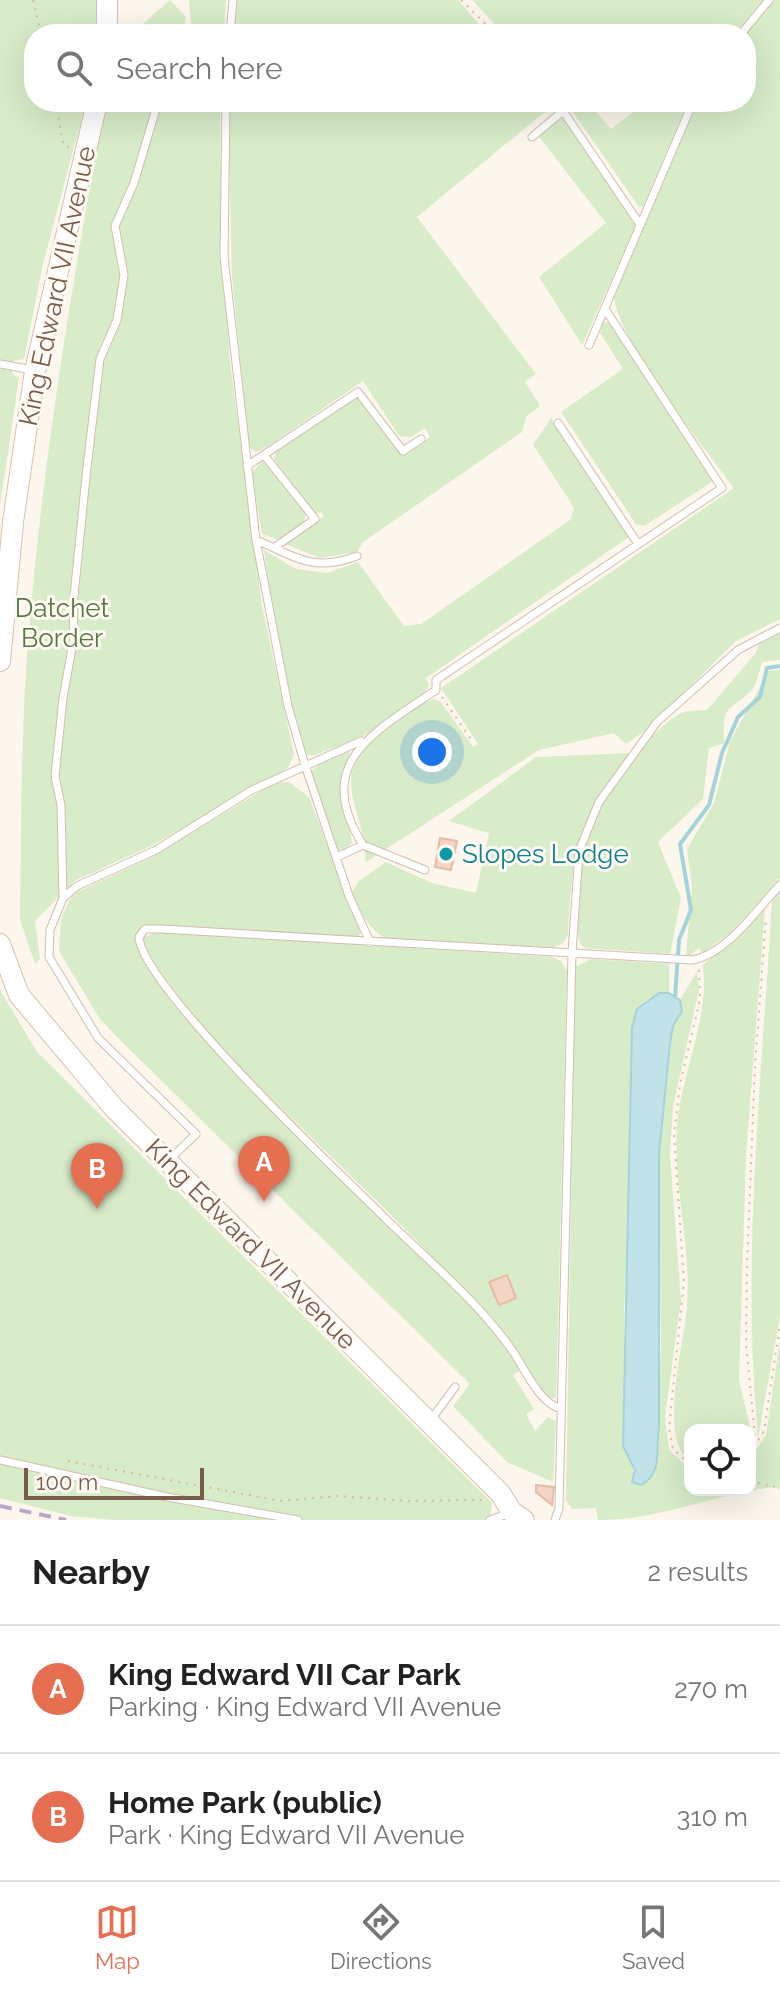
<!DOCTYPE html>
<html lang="en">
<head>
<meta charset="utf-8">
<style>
	:root { --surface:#fff; --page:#f6f6f6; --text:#222; --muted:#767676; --line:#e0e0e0; --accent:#e76f51 }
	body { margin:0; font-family:Raleway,sans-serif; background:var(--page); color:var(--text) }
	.controls { position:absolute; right:24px; bottom:24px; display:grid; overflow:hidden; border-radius:16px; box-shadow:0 8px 32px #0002 }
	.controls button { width:72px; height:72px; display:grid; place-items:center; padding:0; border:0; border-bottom:2px solid var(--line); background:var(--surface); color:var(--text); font:40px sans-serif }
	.scale { position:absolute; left:24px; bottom:20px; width:180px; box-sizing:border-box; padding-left:8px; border:4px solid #7a5c4d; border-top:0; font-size:22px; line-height:28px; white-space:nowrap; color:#7a5c4d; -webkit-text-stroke:6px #fffaf3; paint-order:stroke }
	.you { position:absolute; left:432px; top:752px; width:28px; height:28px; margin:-20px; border:6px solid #fff; border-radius:50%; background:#1a73e8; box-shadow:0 0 0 12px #1a73e833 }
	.badge { display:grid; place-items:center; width:52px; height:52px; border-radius:50%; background:var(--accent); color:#fff; font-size:26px; font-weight:700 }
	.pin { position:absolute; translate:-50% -66px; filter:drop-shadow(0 2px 4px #0008) }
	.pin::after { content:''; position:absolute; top:42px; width:28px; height:24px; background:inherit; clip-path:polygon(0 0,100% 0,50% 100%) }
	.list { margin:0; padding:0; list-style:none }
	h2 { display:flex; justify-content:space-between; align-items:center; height:104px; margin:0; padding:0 32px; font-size:34px }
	h2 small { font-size:26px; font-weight:400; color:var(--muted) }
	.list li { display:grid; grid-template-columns:52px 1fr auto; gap:24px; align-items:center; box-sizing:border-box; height:128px; padding:0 32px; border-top:2px solid var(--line) }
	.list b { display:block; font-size:30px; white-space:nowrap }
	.list p { margin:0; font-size:26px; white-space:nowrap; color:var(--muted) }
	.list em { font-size:26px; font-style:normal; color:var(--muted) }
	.icon { flex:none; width:44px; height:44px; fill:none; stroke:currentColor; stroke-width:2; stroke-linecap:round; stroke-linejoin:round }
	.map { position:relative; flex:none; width:780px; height:1520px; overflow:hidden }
	.search { position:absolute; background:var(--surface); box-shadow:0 8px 32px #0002; left:24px; right:24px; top:24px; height:88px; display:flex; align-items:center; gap:20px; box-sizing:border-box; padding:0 28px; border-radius:32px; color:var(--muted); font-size:30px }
	.sheet { height:360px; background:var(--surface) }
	nav { display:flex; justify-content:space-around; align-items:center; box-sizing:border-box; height:112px; border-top:2px solid var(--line); background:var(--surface); font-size:22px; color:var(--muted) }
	nav a { display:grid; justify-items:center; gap:4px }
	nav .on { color:var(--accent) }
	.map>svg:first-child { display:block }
	.green { fill:#d8ecc9 }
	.water { fill:#bfe3e8; stroke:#a5d3da; stroke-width:2 }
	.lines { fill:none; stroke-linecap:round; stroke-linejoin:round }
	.stream { stroke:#a5d3da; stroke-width:4 }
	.building { fill:#f3d5c3; stroke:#e6bba3; stroke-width:2 }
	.lane-casing { stroke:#d1beb0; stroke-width:9 }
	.secondary-casing { stroke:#d6c0b0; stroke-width:22 }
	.path { stroke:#d9b8a5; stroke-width:2; stroke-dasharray:2 6; stroke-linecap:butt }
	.lane { stroke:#fff; stroke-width:7 }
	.secondary { stroke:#fff; stroke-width:20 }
	.rail { stroke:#b9a8c9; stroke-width:4; stroke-dasharray:12 8; stroke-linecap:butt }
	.culture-dot { fill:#0f9aa8; stroke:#fffaf3; stroke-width:3 }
	.labels { text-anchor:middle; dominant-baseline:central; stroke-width:6; stroke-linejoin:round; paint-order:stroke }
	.street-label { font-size:26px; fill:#7a5c4d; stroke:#fffaf3 }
	.park-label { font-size:26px; fill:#537a41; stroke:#fffaf3 }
	.culture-label { font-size:26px; fill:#0d838f; stroke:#fffaf3; text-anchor:start }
</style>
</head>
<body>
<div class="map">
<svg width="780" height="1520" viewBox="0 0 780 1520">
	<rect width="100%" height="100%" fill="#fdf6ec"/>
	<path class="green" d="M0 0H98V34H34V102H86L43 264 24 359 14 361 12 374 19 378 0 506Z
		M170 0 186 17 183 34H131Z
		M189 0H226L224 34H192Z
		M235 0H458L488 34H231Z
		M472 0H764L735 34H675L668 26 657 34H504Z
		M774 0H780V619L736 641 645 731 626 744 614 733 539 750 366 862C363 796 321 776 392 726 405 717 419 703 434 699L441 702 473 747 478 744 441 688 734 488C702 444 622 347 614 298L697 102H746V34Z
		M105 102H220L221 233 230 362 262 606 294 754 288 768 153 845 74 881 35 921 40 959 35 964 20 920C21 820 21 718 30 618 45 445 74 273 105 102Z
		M228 102H557L417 217 536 374 525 382 540 406 526 417 522 432 363 542 357 552 320 558 285 544 324 516 321 512 315 514 274 460 276 450 350 398 365 399 402 456 430 437 425 428 411 437 399 436 363 381 267 447 256 452 249 447 232 277Z
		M581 102H588L611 129 646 102H688L643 207H639L572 111Z
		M566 113 634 216 635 228 582 345 539 277 606 223 540 138 539 134Z
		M603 321 612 324 715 480 644 526 636 524 561 412 623 369 600 333Z
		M551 418 632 535 426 678 429 685 425 693 362 737 312 756 303 753 278 654 264 550 296 569 327 573 358 562 404 626 421 624 570 520 574 509 570 501 533 445Z
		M262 461 271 464 306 514 304 522 279 540 262 534 251 474Z
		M780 632V660L762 662C759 671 757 685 751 691 725 716 723 702 724 743L709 748 703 799 658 842 681 898 670 954 585 948C574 940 578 926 578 914 578 893 577 872 582 852 592 813 645 730 682 713 689 710 699 711 707 710L755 654 760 642Z
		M780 670V879L729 934 702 953 699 948 689 956 686 955 692 888 687 849 714 803 730 741 769 671Z
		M350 751 343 785 352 843 343 851 334 849 310 772 321 763Z
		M630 753C578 819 572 853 568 935L563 943 552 948 389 940C371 933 358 910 352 892L359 881 386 862 432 883 476 893 489 833 449 821 536 757Z
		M289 782 309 797 361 933 356 939 151 926 137 935C139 972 197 1023 222 1051 269 1101 315 1153 364 1201 418 1255 479 1305 521 1370L513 1375 534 1409 526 1414 535 1431 548 1417 556 1421 553 1482 507 1462 453 1406 470 1384 118 1038 100 1019 59 951 61 919 69 901 77 892 152 857 274 783Z
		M780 890V1316L758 1438C741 1259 762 1078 772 900Z
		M765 909 746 1155 739 1380 753 1440 750 1444V1430H690V1461C659 1441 682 1350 686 1316 694 1249 670 1182 678 1115 685 1066 709 1015 703 965Z
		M160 932 553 957 561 961 567 971 556 1398H548C458 1262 324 1159 214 1039 188 1012 166 979 144 948L143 937Z
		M591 959 669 964V993C648 993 635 1007 632 1028L630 1195 624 1310 625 1452 632 1461 634 1476 657 1456 661 1344 659 1154 673 1026 682 1011 680 1000 697 971 699 990 673 1107 670 1155 681 1300 665 1417 669 1450 690 1469V1490H750V1458L766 1435 780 1341V1490L775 1487C712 1494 662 1520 598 1520L596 1508 572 1509 566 1500 575 967Z
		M0 990 37 1052 492 1503 490 1520H115L71 1516 0 1498Z"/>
	<path class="water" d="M659 993H669L680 1000 682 1011 673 1026 670 1044 659 1154V1427C655 1448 664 1473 641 1485L632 1482 635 1470 623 1446 632 1028 637 1009Z"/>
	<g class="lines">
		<path class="stream" d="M675 997 679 940 691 910 680 844 709 805 722 753 738 717 760 697 767 668 780 666"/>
	</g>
	<path class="building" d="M440 838 457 841 451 870 435 867Z
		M507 1275 516 1298 499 1305 489 1282Z
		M536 1485 554 1487 552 1505 536 1492Z"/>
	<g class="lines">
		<g class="lane-casing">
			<path id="lane" d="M230 34 233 0
				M741 34 769 0
				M158 102 134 183 115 226 124 275 117 320 100 359 87 467 73 606 74 637 63 698 55 776 61 805 63 898 50 930 49 957 98 1038 196 1134 168 1161
				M226 102 224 257 256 540 288 706 305 765 349 896 370 942
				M532 137 563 111 639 223
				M589 345 693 102
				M0 364 33 370
				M558 423 638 544
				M264 455 315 519 275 547
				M247 466 358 392 403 451 421 439
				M256 540C295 556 312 573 357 556
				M363 845C311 762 375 732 436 690V680L722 488 605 309
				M337 857 363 845 425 870
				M63 898 77 886 156 850 252 790 361 741
				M561 1409C538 1402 525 1369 512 1350 476 1299 425 1258 381 1214 338 1172 142 986 139 937L145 929H162L692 960C727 954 757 909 780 885
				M430 1421 455 1387
				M0 1460 167 1497 298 1520
				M490 1520 510 1513
				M555 1520 559 1508 572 953 579 851 599 802 657 722 738 650 780 628"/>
		</g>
		<g class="secondary-casing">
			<path id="secondary" d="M107 0V34
				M0 661 13 522 35 371 97 102
				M0 944 19 995 114 1108 500 1493 512 1512 524 1520"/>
		</g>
		<path class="path" d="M33 0 41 34
			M461 0 496 34
			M55 102 64 146 70 148
			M442 697 473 742
			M754 1447 764 1431 780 1324
			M750 1451 755 1435 746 1344 747 1266 755 1065 766 917
			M68 1461 281 1501 338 1496 408 1501 482 1500
			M690 1464 673 1449 669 1429 684 1281 674 1135 680 1084 700 1000 699 966
			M750 1481 775 1487"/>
		<use href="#lane" class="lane"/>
		<use href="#secondary" class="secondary"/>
		<path class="rail" d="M0 1506 66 1520"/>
	</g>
	<circle class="culture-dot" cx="446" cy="854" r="8"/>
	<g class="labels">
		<g class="street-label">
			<text transform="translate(57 286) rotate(-78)">King Edward VII Avenue</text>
			<text transform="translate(251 1244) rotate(45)">King Edward VII Avenue</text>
		</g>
		<g class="park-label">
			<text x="62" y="608">Datchet<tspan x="62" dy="30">Border</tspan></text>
		</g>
		<g class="culture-label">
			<text x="462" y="854">Slopes Lodge</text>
		</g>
	</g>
</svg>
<div class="controls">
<button><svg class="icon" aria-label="locate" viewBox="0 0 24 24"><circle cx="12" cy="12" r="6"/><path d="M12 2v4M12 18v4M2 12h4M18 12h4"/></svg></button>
</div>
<div class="scale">100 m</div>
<div class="you"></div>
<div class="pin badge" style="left:264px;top:1202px">A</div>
<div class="pin badge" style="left:97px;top:1209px">B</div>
<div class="search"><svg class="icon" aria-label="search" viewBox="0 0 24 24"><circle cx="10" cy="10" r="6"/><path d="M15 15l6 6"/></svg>Search here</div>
</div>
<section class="sheet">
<h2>Nearby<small>2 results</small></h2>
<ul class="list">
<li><span class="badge">A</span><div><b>King Edward VII Car Park</b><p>Parking · King Edward VII Avenue</p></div><em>270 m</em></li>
<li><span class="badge">B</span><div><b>Home Park (public)</b><p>Park · King Edward VII Avenue</p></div><em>310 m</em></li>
</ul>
</section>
<nav>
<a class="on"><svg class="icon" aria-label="map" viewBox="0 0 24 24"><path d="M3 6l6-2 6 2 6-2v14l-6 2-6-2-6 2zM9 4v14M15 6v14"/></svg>Map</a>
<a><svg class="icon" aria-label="directions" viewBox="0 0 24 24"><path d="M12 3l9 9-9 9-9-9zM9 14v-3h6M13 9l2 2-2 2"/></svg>Directions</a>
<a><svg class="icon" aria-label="saved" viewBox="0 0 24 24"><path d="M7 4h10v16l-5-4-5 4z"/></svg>Saved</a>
</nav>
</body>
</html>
